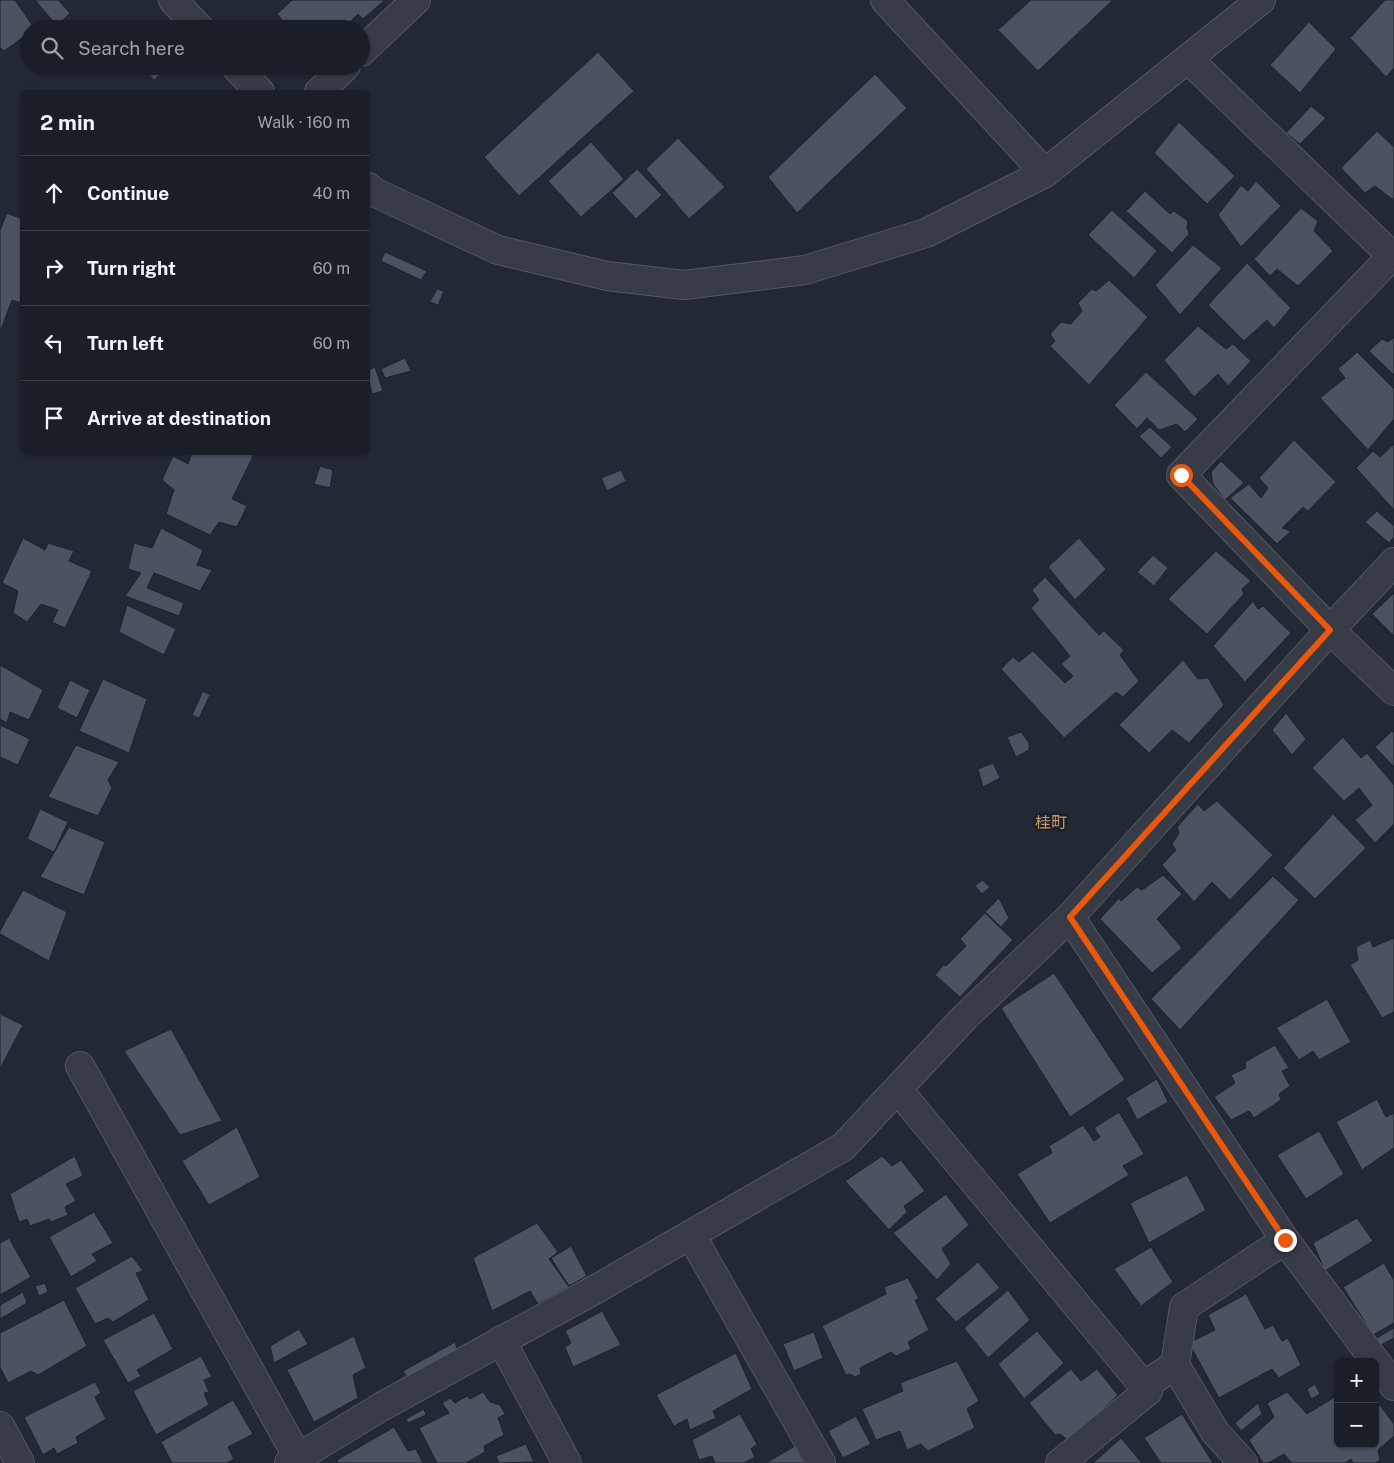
<!DOCTYPE html>
<html lang="en">
<head>
<meta charset="utf-8">
<style>
	:root { --surface:#1a1f27; --page:#272c33; --text:#f1f3f6; --muted:#9fa2a7; --line:#383d44 }
	body { margin:0; font-family:"Public Sans","Noto Sans JP",sans-serif; background:var(--page); color:var(--text) }
	.controls { position:absolute; right:15px; bottom:15px; display:grid; overflow:hidden; border-radius:8px; box-shadow:0 1px 4px #0004 }
	.controls button { width:45px; height:45px; display:grid; place-items:center; padding:0; border:0; border-bottom:1px solid var(--line); background:var(--surface); color:var(--text); font:25px sans-serif }
	.stop { position:absolute; width:15px; height:15px; margin:-11px; border:4px solid #ea580c; border-radius:50%; background:#fff }
	.stop.end { background:#ea580c; border-color:#fff; box-shadow:0 1px 5px #0008 }
	.list { margin:0; padding:0; list-style:none }
	h2 { display:flex; justify-content:space-between; align-items:center; height:65px; margin:0; padding:0 20px; font-size:21px }
	h2 small { font-size:16px; font-weight:400; color:var(--muted) }
	.list li { display:grid; grid-template-columns:32px 1fr auto; gap:15px; align-items:center; box-sizing:border-box; height:75px; padding:0 20px; border-top:1px solid var(--line) }
	.list b { display:block; font-size:19px; white-space:nowrap }
	.list em { font-size:16px; font-style:normal; color:var(--muted) }
	.icon { flex:none; width:28px; height:28px; fill:none; stroke:currentColor; stroke-width:2; stroke-linecap:round; stroke-linejoin:round }
	.map { position:relative; flex:none; width:1394px; height:1463px; overflow:hidden }
	.search { position:absolute; background:var(--surface); box-shadow:0 1px 4px #0004; left:20px; top:20px; width:350px; height:55px; display:flex; align-items:center; gap:12px; box-sizing:border-box; padding:0 18px; border-radius:28px; color:var(--muted); font-size:19px }
	.panel { position:absolute; background:var(--surface); box-shadow:0 1px 4px #0004; left:20px; top:90px; width:350px; height:365px; border-radius:8px }
	.map>svg:first-child { display:block }
	.building { fill:#4b5360; stroke:#1d222c }
	.lines { fill:none; stroke-linecap:round; stroke-linejoin:round }
	.minor-casing { stroke:#535963; stroke-width:30 }
	.minor { stroke:#363b45; stroke-width:28 }
	.route { stroke:#ea580c; stroke-width:6 }
	.labels { text-anchor:middle; dominant-baseline:central; stroke-width:5; stroke-linejoin:round; paint-order:stroke }
	.quarter-label { font-size:16px; fill:#c49869; stroke:#1b202a }
</style>
</head>
<body>
<div class="map">
<svg width="1394" height="1463" viewBox="0 0 1394 1463">
	<rect width="100%" height="100%" fill="#232934"/>
	<path class="building" d="M0 0H15L35 29H29V33L4 51 0 47Z
		M35 0H58L70 13 57 26Z
		M292 0H385L363 19 358 14 343 29H289L277 14Z
		M1031 0H1113L1038 71 998 30Z
		M1385 0H1394V68L1386 77 1350 38Z
		M1309 22 1336 49 1300 93 1270 65Z
		M598 52 634 91 519 196 484 157Z
		M142 66H159L164 72 154 80Z
		M875 74 907 108 797 213 768 177Z
		M1311 106 1326 118 1300 144 1286 133Z
		M1179 122 1235 176 1207 204 1154 153Z
		M1377 131 1394 147V198L1392 199 1375 186 1365 193 1341 168Z
		M678 138 725 187 689 219 646 169Z
		M591 142 624 179 581 217 548 181Z
		M637 169 662 195 636 219 612 193Z
		M1256 181 1281 206 1241 247 1218 215 1241 185 1248 191Z
		M1145 191 1170 214 1174 211 1188 221 1187 228 1189 234 1172 253 1126 211Z
		M1301 208 1318 221 1314 231 1333 251 1298 286 1277 269 1270 276 1254 259Z
		M1112 210 1157 251 1134 278 1088 235Z
		M7 213 22 219V294L20 303 12 300 0 332V230Z
		M1193 245 1222 268 1180 315 1155 285Z
		M385 252 427 271 421 280 381 261Z
		M1247 263 1291 308 1274 328 1267 320 1244 341 1208 305Z
		M1109 280 1148 317 1089 385 1050 346 1055 341 1050 334 1061 322 1071 324 1082 311 1078 303 1092 289 1096 291Z
		M437 289 444 291 438 305 430 302Z
		M1198 326 1226 349 1233 344 1251 361 1228 386 1218 374 1194 397 1164 360Z
		M1394 337V375L1369 351 1382 339 1388 342Z
		M1357 352 1394 389V419L1368 450 1320 398 1345 378 1338 369Z
		M405 358 411 371 385 378 381 369Z
		M375 367 383 391 372 394 368 377V370Z
		M1146 372 1198 419 1185 432 1177 424 1159 430 1147 418 1137 429 1114 405Z
		M1150 427 1172 447 1161 458 1139 436Z
		M1294 440 1336 482 1308 511 1303 507 1282 528 1291 531 1277 544 1230 498 1249 484 1261 498 1268 488 1259 478Z
		M1394 444V510L1356 468 1373 451 1380 457Z
		M192 452H255L232 499 247 506 237 527 219 522 210 535 166 514 174 490 162 480 173 456 188 464Z
		M1221 461 1244 483 1225 500 1213 484 1211 472Z
		M320 466 333 470 330 488 314 484Z
		M621 470 626 481 607 491 601 478Z
		M1377 511 1394 526V537L1389 543 1365 522Z
		M161 528 203 550 197 565 212 570 200 591 154 573 147 588 184 603 179 616 125 596 141 573 128 569 134 543 152 548Z
		M23 538 45 550 48 543 74 551 69 561 92 571 65 628 52 622 58 610 41 604 27 622 13 613 18 591 2 583Z
		M1079 538 1106 569 1075 600 1048 567Z
		M1216 551 1251 581 1242 589 1244 594 1207 634 1168 599Z
		M1153 555 1168 568 1154 586 1137 572Z
		M1045 577 1099 635 1104 631 1124 650 1120 655 1139 681 1123 697 1116 692 1064 738 1001 669 1013 657 1019 662 1033 651 1065 683 1073 676 1061 664 1070 656 1031 608 1039 600 1032 590Z
		M1394 593V636L1372 614Z
		M1253 601 1258 609 1263 606 1291 633 1245 682 1213 646Z
		M127 605 176 629 164 655 119 632Z
		M1183 660 1198 679 1208 678 1224 705 1189 743 1172 730 1149 753 1119 725Z
		M0 665 43 690 29 720 10 712 7 723 0 719Z
		M103 679 147 699 129 753 79 731Z
		M70 680 90 690 77 718 57 708Z
		M203 691 210 695 199 718 192 715Z
		M1286 713 1306 739 1292 755 1272 730Z
		M0 725 30 739 18 765 0 757Z
		M1392 731 1394 733V767L1375 747Z
		M1021 732 1029 743V750L1016 757 1007 737Z
		M1343 737 1361 758 1367 753 1394 785V824L1375 843 1355 820 1372 805 1359 788 1344 801 1312 768Z
		M76 745 119 762 108 780 112 788 98 816 48 797Z
		M993 763 1000 778 983 787 978 769Z
		M1217 801 1273 855 1230 900 1212 882 1194 902 1162 865 1176 850 1172 844 1179 833 1177 827 1198 804 1204 811Z
		M40 809 68 822 54 852 27 839Z
		M1333 814 1366 848 1315 899 1283 868Z
		M69 827 105 842 84 895 40 877Z
		M1163 875 1182 894 1157 919 1182 948 1152 973 1100 919 1119 898 1121 901 1137 887 1142 890Z
		M1273 876 1299 900 1180 1030 1151 999Z
		M982 880 990 887 982 894 975 886Z
		M23 890 67 912 49 961 0 934V931Z
		M999 898 1009 918 1001 927 985 912Z
		M985 913 1013 940 960 997 935 975 943 965 946 966 966 946 960 939Z
		M1394 938V1012L1382 1018 1350 965 1358 960 1356 947 1370 940 1373 947Z
		M1054 973 1125 1080 1070 1117 1001 1008Z
		M1327 999 1351 1042 1319 1060 1313 1051 1299 1060 1276 1028Z
		M0 1014 23 1025 0 1069Z
		M171 1029 222 1121 180 1135 124 1051Z
		M1275 1045 1289 1068 1282 1071 1290 1086 1279 1094 1281 1100 1254 1118 1249 1111 1231 1120 1214 1097 1235 1083 1231 1075 1246 1068 1245 1062Z
		M1157 1079 1168 1102 1137 1120 1126 1098Z
		M1377 1099 1386 1117 1394 1113V1148L1362 1170 1336 1122Z
		M1119 1112 1144 1154 1123 1166 1129 1175 1050 1223 1017 1174 1052 1153 1049 1146 1083 1125 1094 1141 1100 1137 1094 1128Z
		M237 1127 260 1177 209 1205 182 1161Z
		M1319 1131 1344 1174 1306 1199 1277 1155Z
		M75 1156 83 1176 66 1184 76 1201 65 1207 68 1215 51 1222 49 1219 30 1226 27 1219 19 1222 10 1194Z
		M882 1156 892 1166 901 1160 925 1191 904 1206 907 1212 889 1230 845 1181Z
		M1187 1175 1206 1210 1149 1243 1130 1203Z
		M946 1194 969 1225 942 1249 951 1264 937 1280 893 1233Z
		M94 1212 113 1243 92 1254 97 1261 71 1277 49 1237Z
		M1357 1218 1373 1241 1325 1271 1313 1243Z
		M537 1223 558 1252 549 1259 569 1287 538 1304 530 1291 492 1311 473 1258Z
		M9 1238 31 1277 0 1295V1243Z
		M571 1246 587 1276 569 1286 551 1258Z
		M1151 1247 1173 1282 1141 1306 1114 1269Z
		M132 1256 143 1271 136 1273 149 1300 113 1322 108 1318 95 1324 75 1288Z
		M978 1262 1000 1288 956 1322 935 1299Z
		M1384 1263 1394 1280V1323L1373 1335 1343 1287Z
		M908 1278 919 1299 915 1300 929 1330 908 1342 911 1349 896 1356 891 1352 860 1368 861 1374 855 1377 850 1374 846 1375 822 1326 886 1294 884 1287Z
		M45 1283 48 1292 39 1296 35 1286Z
		M1008 1290 1030 1320 988 1358 964 1328Z
		M23 1292 27 1303 0 1319V1305Z
		M1246 1294 1265 1329 1273 1325 1282 1341 1288 1338 1301 1365 1279 1378 1272 1369 1219 1398 1189 1343 1215 1330 1208 1315Z
		M64 1300 87 1346 38 1375 31 1371 8 1383 0 1367V1333Z
		M602 1311 621 1345 573 1367 565 1347 571 1343 565 1331Z
		M154 1313 173 1349 137 1370 141 1376 128 1383 103 1340Z
		M1394 1328V1338L1379 1346 1375 1339Z
		M299 1329 308 1344 274 1363 270 1346Z
		M1037 1331 1064 1363 1024 1399 998 1364Z
		M814 1332 823 1358 794 1371 783 1344Z
		M354 1336 366 1368 353 1375 358 1398 314 1422 287 1370Z
		M455 1342 457 1349 408 1379 403 1371Z
		M736 1353 752 1389 713 1411 716 1418 690 1430 687 1419 674 1426 656 1395Z
		M201 1356 212 1377 204 1380 209 1392 204 1393 209 1405 156 1435 133 1391Z
		M957 1361 979 1401 967 1409 975 1428 928 1451 921 1444 907 1450 900 1431 876 1440 862 1409 903 1391 900 1383Z
		M1071 1369 1081 1381 1097 1369 1118 1395 1069 1441 1060 1434 1055 1435 1029 1403Z
		M95 1382 101 1393 95 1397 106 1419 76 1437 78 1443 57 1454 54 1448 43 1455 24 1417Z
		M1315 1384 1320 1394 1311 1399 1307 1389Z
		M483 1392 490 1402 500 1405 505 1414 498 1418 504 1435 484 1446 485 1452 466 1463H437L419 1428 449 1413 442 1403 450 1398 455 1403 467 1396 470 1399Z
		M1287 1392 1307 1414 1338 1395V1444H1375V1406L1378 1403 1394 1424V1436L1378 1450 1380 1460 1375 1463H1353L1351 1459 1345 1463H1292L1284 1454 1268 1463H1263L1249 1440 1274 1417 1267 1403Z
		M233 1400 253 1434 228 1447 234 1459 227 1463H172L161 1442Z
		M1258 1403 1262 1414 1241 1431 1235 1423Z
		M424 1409 426 1415 408 1423 406 1419Z
		M740 1414 757 1444 751 1449 755 1457 744 1463H715L712 1456 699 1460 692 1440Z
		M1182 1414 1213 1463H1161L1144 1438Z
		M856 1416 871 1444 843 1458 828 1431Z
		M394 1427 408 1451 416 1449 423 1463H338L337 1460Z
		M1121 1438 1142 1463H1093Z
		M526 1444 534 1462 499 1463 496 1456Z
		M795 1446 804 1463H766Z"/>
	<g class="lines">
		<g class="minor-casing">
			<path id="minor" d="M173 0 200 29
				M885 0 1045 173
				M361 52 416 0
				M1188 59 1392 256
				M235 66 260 92
				M319 92 346 66
				M368 187 374 192 498 250 607 276 684 285 805 270 926 233 1045 173 1261 0
				M1394 254 1181 475 1330 630 1394 691
				M1070 917 1285 1240 1394 1386
				M80 1066 301 1463
				M898 1090 1148 1391 1060 1463
				M691 1235 821 1463
				M501 1340 567 1463
				M1175 1365 1215 1432 1243 1463
				M1144 1386 1175 1365 1184 1307 1285 1240
				M0 1426 20 1463
				M289 1463 381 1407 596 1289 843 1147 965 1017 1070 917 1330 630 1394 562"/>
		</g>
		<use href="#minor" class="minor"/>
	</g>
	<g class="lines">
		<path class="route" d="M1181 475 1330 630 1070 917 1285 1240"/>
	</g>
	<g class="labels">
		<g class="quarter-label">
			<text x="1051" y="822">桂町</text>
		</g>
	</g>
</svg>
<div class="controls">
<button>+</button>
<button>−</button>
</div>
<div class="stop" style="left:1181px;top:475px"></div>
<div class="stop end" style="left:1285px;top:1240px"></div>
<div class="search"><svg class="icon" aria-label="search" viewBox="0 0 24 24"><circle cx="10" cy="10" r="6"/><path d="M15 15l6 6"/></svg>Search here</div>
<section class="panel">
<h2>2 min<small>Walk · 160 m</small></h2>
<ul class="list">
<li><svg class="icon" aria-label="ahead" viewBox="0 0 24 24"><path d="M12 20V5M6 11l6-6 6 6"/></svg><div><b>Continue</b></div><em>40 m</em></li>
<li><svg class="icon" aria-label="right" viewBox="0 0 24 24"><path d="M7 20v-9h11M14 6l5 5-5 5"/></svg><div><b>Turn right</b></div><em>60 m</em></li>
<li><svg class="icon" aria-label="left" viewBox="0 0 24 24"><path d="M17 20v-9H6M10 6l-5 5 5 5"/></svg><div><b>Turn left</b></div><em>60 m</em></li>
<li><svg class="icon" aria-label="arrive" viewBox="0 0 24 24"><path d="M6 21V4h12l-3 4 3 4H6"/></svg><div><b>Arrive at destination</b></div></li>
</ul>
</section>
</div>
</body>
</html>
